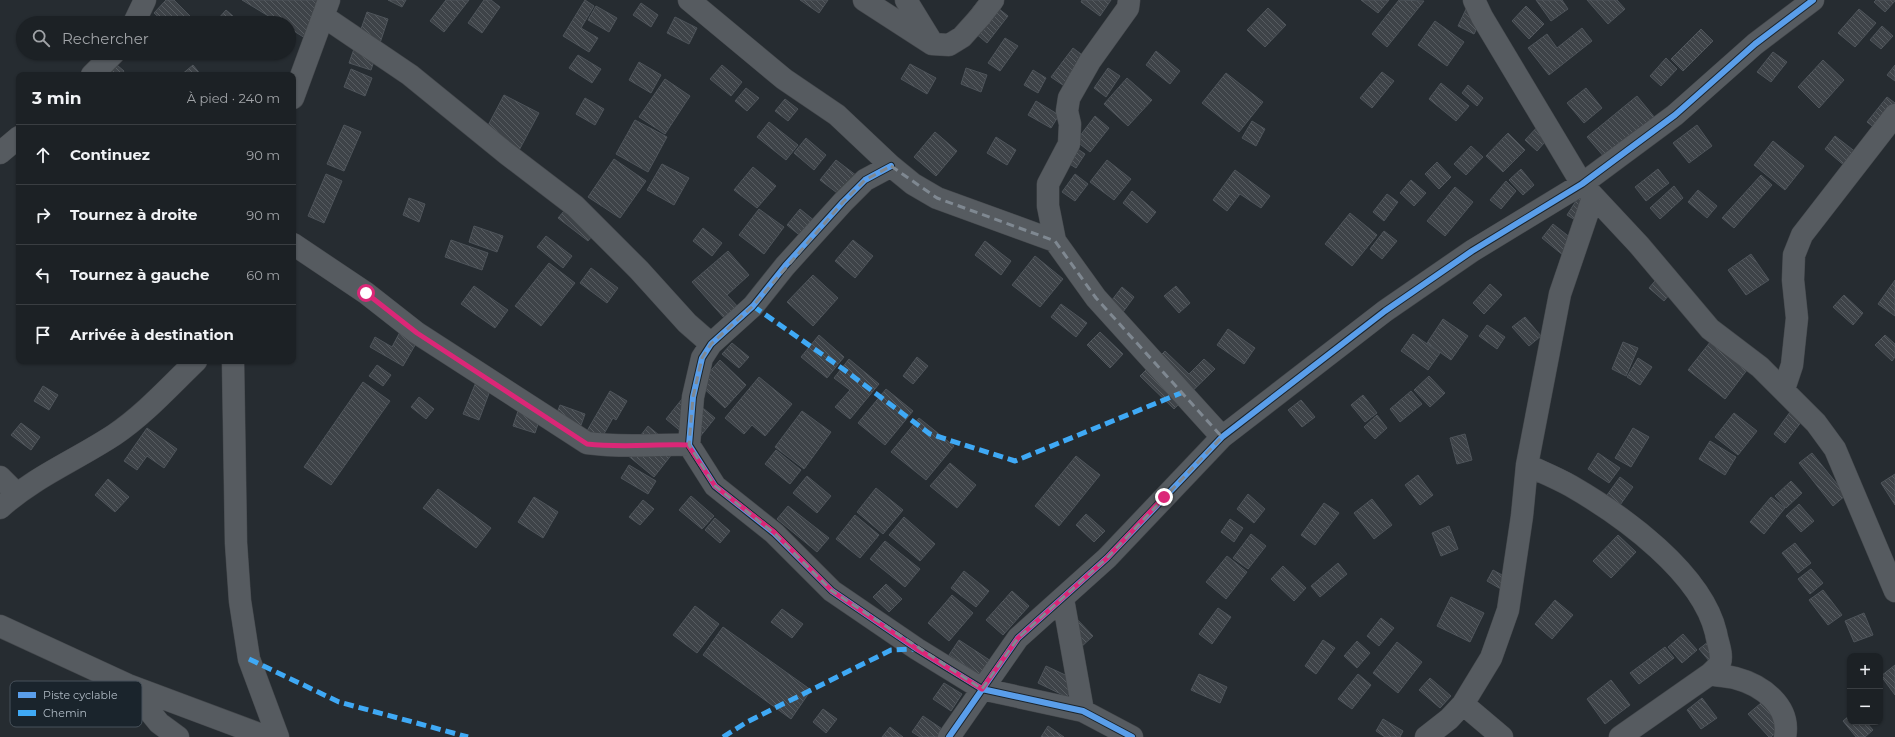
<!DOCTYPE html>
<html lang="fr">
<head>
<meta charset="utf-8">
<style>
	:root { --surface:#1c2125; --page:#292e32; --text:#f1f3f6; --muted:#a0a3a7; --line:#3a3e42 }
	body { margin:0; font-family:Montserrat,sans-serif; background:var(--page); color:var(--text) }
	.controls { position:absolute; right:12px; bottom:12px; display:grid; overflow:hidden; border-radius:8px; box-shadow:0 1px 3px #0004 }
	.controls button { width:36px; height:36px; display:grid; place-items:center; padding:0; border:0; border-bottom:1px solid var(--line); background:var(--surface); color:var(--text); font:20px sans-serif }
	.stop { position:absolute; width:12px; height:12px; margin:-9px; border:3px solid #db2777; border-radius:50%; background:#fff }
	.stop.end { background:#db2777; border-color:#fff; box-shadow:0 1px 4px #0008 }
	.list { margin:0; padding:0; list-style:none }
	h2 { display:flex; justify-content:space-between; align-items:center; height:52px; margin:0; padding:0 16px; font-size:17px }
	h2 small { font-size:13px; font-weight:400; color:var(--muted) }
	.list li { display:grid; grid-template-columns:26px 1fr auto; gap:12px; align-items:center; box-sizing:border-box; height:60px; padding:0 16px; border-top:1px solid var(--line) }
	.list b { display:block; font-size:15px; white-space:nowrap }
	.list em { font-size:13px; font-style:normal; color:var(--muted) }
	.icon { flex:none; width:22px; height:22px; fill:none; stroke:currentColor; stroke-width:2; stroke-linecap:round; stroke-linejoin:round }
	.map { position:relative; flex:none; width:1895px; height:737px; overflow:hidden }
	.search { position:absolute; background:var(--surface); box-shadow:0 1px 3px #0004; left:16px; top:16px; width:280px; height:44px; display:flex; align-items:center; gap:10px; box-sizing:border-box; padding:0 14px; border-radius:22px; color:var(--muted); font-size:15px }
	.panel { position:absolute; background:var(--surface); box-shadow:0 1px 3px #0004; left:16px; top:72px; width:280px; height:292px; border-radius:8px }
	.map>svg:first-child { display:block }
	.building { fill:url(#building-back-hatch); stroke:#4e545a }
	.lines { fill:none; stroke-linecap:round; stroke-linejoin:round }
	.minor-casing { stroke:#44484c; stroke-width:23 }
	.minor { stroke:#565b60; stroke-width:22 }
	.quiet { stroke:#3fa9f5; stroke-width:5; stroke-dasharray:10 5; stroke-linecap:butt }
	.cycleway-casing { stroke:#1a242c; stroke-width:8 }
	.cycleway { stroke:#5a9eea; stroke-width:6 }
	.route { stroke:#db2777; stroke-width:5 }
	.marked { fill:none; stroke:#7f8891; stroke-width:3; stroke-dasharray:8 5; stroke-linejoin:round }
	.key { fill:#1a242c; stroke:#47515a; stroke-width:1 }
	.key-label { font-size:11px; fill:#afbac4 }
</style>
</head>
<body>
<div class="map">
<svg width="1895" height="737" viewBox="0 0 1895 737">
	<defs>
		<pattern id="building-back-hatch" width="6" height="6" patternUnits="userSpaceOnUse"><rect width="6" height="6" fill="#3e4348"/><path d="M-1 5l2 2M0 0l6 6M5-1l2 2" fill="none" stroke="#575c61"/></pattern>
	</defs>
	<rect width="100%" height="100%" fill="#262c31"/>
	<path class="building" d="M166 0H174L190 16 183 23H165L154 13Z
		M242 0H328L305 38 289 28V23H280Z
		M388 0H406L402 7Z
		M446 0H469L444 32 430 21Z
		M484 0H491L500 7 482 33 468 23Z
		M585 0 594 6 581 28 598 38 589 52 563 36Z
		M800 0H828L819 13Z
		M979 0H988L1008 16 987 43 962 22Z
		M1082 0H1111L1100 16 1081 2Z
		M1361 0H1389L1378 13Z
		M1399 0 1424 1 1387 47 1372 34Z
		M1536 0H1562L1568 9 1551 21Z
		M1587 0H1617L1625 9 1608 24Z
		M1876 0H1895V1L1885 12 1874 2Z
		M641 3 658 15 651 27 633 15Z
		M596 6 617 18 609 32 588 20Z
		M1526 6 1544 24 1529 39 1512 21Z
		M1467 7 1483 16 1474 34 1458 26Z
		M1268 8 1286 25 1265 47 1247 30Z
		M1859 9 1876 23 1855 47 1838 33Z
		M226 10 241 23H223L218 19Z
		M367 12 388 19 371 70 349 63Z
		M675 17 697 28 689 44 667 33Z
		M1435 21 1464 42 1447 66 1418 45Z
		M1882 26 1893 36 1881 49 1870 40Z
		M1582 28 1592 41 1549 75 1528 48 1547 34 1557 48Z
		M1701 29 1713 41 1683 71 1671 59Z
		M1005 38 1018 46 1000 71 988 63Z
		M1073 48 1097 66 1076 94 1051 77Z
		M1156 51 1180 71 1170 84 1146 65Z
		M1773 52 1787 62 1771 82 1757 72Z
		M578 55 601 69 592 83 569 68Z
		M1666 58 1677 69 1661 86 1650 76Z
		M111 60 124 71 121 75H98Z
		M1823 60 1844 80 1819 108 1798 87Z
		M639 62 661 75 651 93 629 80Z
		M910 64 936 78 927 94 901 79Z
		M193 65 201 75H181Z
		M722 65 742 82 731 96 710 79Z
		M1895 65V81L1887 75Z
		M966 68 987 75 981 92 961 84Z
		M1108 68 1120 76 1106 97 1094 88Z
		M351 69 372 78 365 96 344 87Z
		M1033 70 1046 78 1038 93 1024 85Z
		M1382 72 1394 81 1372 108 1360 98Z
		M1226 73 1263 102 1239 132 1202 103Z
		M1127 78 1152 100 1128 126 1104 104Z
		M665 79 690 96 665 134 639 117Z
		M1441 83 1469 106 1456 121 1429 99Z
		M1468 85 1483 98 1477 106 1462 93Z
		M746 88 759 98 747 111 735 101Z
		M1586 88 1602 108 1584 123 1567 103Z
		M504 95 539 113 516 156 482 137Z
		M1637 96 1660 124 1611 165 1587 137Z
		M1887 97 1895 103V114L1880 132 1867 122Z
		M585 98 604 109 595 125 576 114Z
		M785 99 798 109 788 121 775 111Z
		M1036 101 1059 115 1051 128 1028 115Z
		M1095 116 1109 128 1090 152 1076 141Z
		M635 120 667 137 648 172 616 154Z
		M1252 121 1265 129 1256 146 1242 138Z
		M769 122 798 145 786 160 757 137Z
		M1541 123 1552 134 1537 151 1525 140Z
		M344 125 361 132 344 171 327 164Z
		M1697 125 1712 146 1689 163 1673 143Z
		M935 132 957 151 936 176 914 157Z
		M1508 133 1525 150 1503 172 1486 156Z
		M1835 136 1857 153 1846 167 1825 149Z
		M996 137 1016 150 1007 165 987 153Z
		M806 138 826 155 814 170 794 153Z
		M1066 141 1085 154 1076 168 1057 156Z
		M1773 141 1804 166 1785 190 1754 165Z
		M1471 146 1483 157 1466 175 1454 164Z
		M614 159 646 181 620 218 588 197Z
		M836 160 861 179 845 199 820 180Z
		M1107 160 1131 179 1114 200 1090 182Z
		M1437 162 1451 177 1439 189 1425 174Z
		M662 164 689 178 674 205 647 190Z
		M753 167 776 186 757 208 734 190Z
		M1521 169 1534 185 1523 195 1509 180Z
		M1658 169 1669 183 1646 201 1635 187Z
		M1235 170 1270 196 1261 208 1240 194 1227 211 1213 200Z
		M326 174 342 181 324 223 308 216Z
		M1075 174 1088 184 1075 201 1062 192Z
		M1761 175 1772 185 1734 228 1722 218Z
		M1411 180 1426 193 1414 206 1400 193Z
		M1506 181 1516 191 1501 209 1490 200Z
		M1674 186 1683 198 1660 219 1650 208Z
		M1455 187 1473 202 1445 236 1427 221Z
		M1583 190 1585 226 1567 215Z
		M1698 190 1717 206 1707 218 1688 202Z
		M1132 191 1156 212 1147 223 1123 203Z
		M1387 194 1398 202 1384 221 1373 212Z
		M409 198 425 204 419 222 403 215Z
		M570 204 599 227 588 241 558 218Z
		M759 209 784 227 764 254 739 235Z
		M800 209 821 226 808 242 787 225Z
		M1350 213 1377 235 1352 266 1325 244Z
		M1553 224 1576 242 1564 256 1542 238Z
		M474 226 503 236 497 252 469 242Z
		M703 228 722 243 712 256 693 241Z
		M1384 231 1397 241 1382 259 1370 249Z
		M546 236 572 256 563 268 537 247Z
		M451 240 488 253 482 270 445 257Z
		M853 240 873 256 855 278 835 261Z
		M985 241 1011 261 1001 275 975 255Z
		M728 251 749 275 727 295 739 308 725 319 692 282Z
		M1751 254 1769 280 1746 295 1728 270Z
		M1035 256 1063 279 1040 307 1012 285Z
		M549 263 575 283 541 326 515 306Z
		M591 268 618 288 607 303 580 283Z
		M813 275 838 298 813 326 787 302Z
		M1660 275 1675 288 1664 301 1649 288Z
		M1895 280V316L1878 304Z
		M1490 284 1502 295 1484 314 1473 303Z
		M474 286 508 310 495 328 461 304Z
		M1176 286 1190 303 1179 313 1164 296Z
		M1122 287 1134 297 1115 323 1102 313Z
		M1844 295 1863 313 1853 325 1833 307Z
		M1061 304 1087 323 1076 337 1051 317Z
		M1525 317 1541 336 1529 346 1512 327Z
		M1443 319 1468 336 1451 360 1427 343Z
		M1487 325 1505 337 1497 349 1479 336Z
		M1228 329 1255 348 1244 364 1217 345Z
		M401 330 418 340 403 366 370 347 375 337 392 347Z
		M1100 332 1123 354 1110 368 1087 345Z
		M1413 334 1440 353 1428 370 1401 351Z
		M819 335 844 357 827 378 801 357Z
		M1885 335 1895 344V357L1892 361 1875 345Z
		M1711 341 1747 370 1725 399 1688 370Z
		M1623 342 1638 348 1626 376 1612 369Z
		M732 343 749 357 739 368 722 354Z
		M1165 351 1189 374 1204 359 1215 369 1174 409 1140 376Z
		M917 357 928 366 913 384 903 376Z
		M1638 358 1652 367 1640 385 1627 377Z
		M849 359 879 384 850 419 835 407 850 390 834 378Z
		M720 360 746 385 725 408 699 384Z
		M377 365 391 375 383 386 369 376Z
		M1429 376 1445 393 1430 407 1414 390Z
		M759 377 792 404 765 436 752 425 744 434 725 418Z
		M363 382 390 401 331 485 304 467Z
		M476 382 491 388 479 420 463 414Z
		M43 386 58 395 49 410 34 401Z
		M886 389 913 411 885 445 858 423Z
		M610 391 627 401 616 420 613 418 601 439 587 431Z
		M1411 391 1422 404 1400 422 1390 409Z
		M686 394 715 418 695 443 666 419Z
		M1363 395 1377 413 1365 422 1351 405Z
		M419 397 434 409 426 419 411 407Z
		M1301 400 1315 417 1302 427 1288 410Z
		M560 405 585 414 580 428 555 418Z
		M1793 408 1805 417 1785 443 1774 434Z
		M518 411 540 418 535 433 513 426Z
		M802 411 831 432 804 469 775 447Z
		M1734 413 1757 431 1738 455 1715 437Z
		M1377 415 1387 428 1375 439 1364 427Z
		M919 418 954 446 926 480 891 452Z
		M21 423 40 437 31 450 11 435Z
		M648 426 676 449 654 477 626 454Z
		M147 428 177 449 164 468 147 456 137 470 124 461Z
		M1633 428 1649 437 1631 467 1615 458Z
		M1465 434 1472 460 1457 464 1450 438Z
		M1710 441 1736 457 1725 475 1699 459Z
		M776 450 801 470 790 484 765 464Z
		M1598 453 1620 468 1609 483 1588 469Z
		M1812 453 1846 495 1833 506 1799 463Z
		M1076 456 1100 475 1059 526 1035 506Z
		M950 463 976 485 957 508 930 486Z
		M629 465 656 481 648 494 621 478Z
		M1895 474V505L1881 483Z
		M1418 475 1433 495 1420 505 1405 485Z
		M807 476 831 496 817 513 793 493Z
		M1620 477 1633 487 1615 512 1602 502Z
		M108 479 129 497 115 512 95 495Z
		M1791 481 1802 493 1786 508 1775 496Z
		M876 488 903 510 883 534 857 512Z
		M438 489 491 528 476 548 423 508Z
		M1248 494 1265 509 1254 523 1237 509Z
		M691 496 714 516 702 529 679 510Z
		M534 497 558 512 543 538 518 522Z
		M1771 497 1785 508 1764 534 1750 522Z
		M1372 499 1392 525 1374 539 1354 513Z
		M643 500 654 509 640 525 629 517Z
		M1324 503 1339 513 1315 545 1301 535Z
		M1799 504 1814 521 1801 532 1786 516Z
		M788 506 829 538 817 552 777 519Z
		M1086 514 1105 531 1094 542 1076 525Z
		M855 515 879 535 860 558 836 539Z
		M904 517 935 544 920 561 889 535Z
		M715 518 730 531 720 543 705 530Z
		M1230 519 1243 528 1234 542 1221 532Z
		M1449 526 1458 549 1441 556 1432 533Z
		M1251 534 1266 546 1248 569 1233 558Z
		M1618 535 1636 552 1611 578 1593 561Z
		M885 541 920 569 905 587 870 559Z
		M1795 543 1811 563 1798 573 1782 553Z
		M1227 556 1247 572 1226 599 1206 582Z
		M1338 563 1347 574 1320 597 1311 586Z
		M1283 566 1306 588 1294 601 1271 579Z
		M1811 569 1823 583 1810 594 1798 579Z
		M1493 570 1513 581 1506 592 1487 581Z
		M964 571 989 591 976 607 951 588Z
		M886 584 902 599 889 612 873 597Z
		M1823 590 1842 615 1828 625 1809 600Z
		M1012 591 1029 606 1003 635 986 620Z
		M952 595 973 613 949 641 928 623Z
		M1451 597 1484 613 1470 642 1437 626Z
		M1555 600 1573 615 1552 639 1535 624Z
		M695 606 719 624 697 653 673 635Z
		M1218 608 1231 617 1212 644 1199 634Z
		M782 609 803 624 792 638 771 622Z
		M1864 613 1873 635 1854 642 1845 621Z
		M1075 617 1093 636 1079 649Z
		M1381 618 1394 628 1379 646 1367 636Z
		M723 627 811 690 791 719 703 655Z
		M1683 634 1697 650 1682 663 1668 647Z
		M1713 638 1716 669 1699 649Z
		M959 640 991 661 982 676 949 655Z
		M1323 640 1335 648 1316 674 1305 666Z
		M1357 641 1370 653 1357 668 1344 656Z
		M1397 642 1422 662 1398 693 1373 673Z
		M1665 647 1674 658 1639 684 1630 673Z
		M1895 665V695L1881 676Z
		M1046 666 1076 680 1067 697 1038 683Z
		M1199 674 1227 687 1220 703 1191 690Z
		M1358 674 1371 685 1352 709 1338 699Z
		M1430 678 1451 696 1440 708 1419 690Z
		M1611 680 1630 705 1605 724 1587 699Z
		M944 683 962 694 951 711 933 699Z
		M1774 692 1795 716 1771 737H1769L1748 714Z
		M1702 698 1717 718 1701 729 1687 710Z
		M823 709 837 719 826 733 813 722Z
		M1850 715V722H1866L1873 730 1865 737H1856L1843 721Z
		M923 716 948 733 945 737H920L912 732Z
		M1383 719 1403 731 1400 737H1385L1376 731Z
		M1048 726 1064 737H1041Z
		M890 727 903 737H882Z"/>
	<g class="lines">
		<g class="minor-casing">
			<path id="minor" d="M689 0 784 79 837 115 891 166 913 184 937 198 1055 241
				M864 0 932 44 949 45 962 37 980 17 993 0
				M906 0 930 39
				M1129 0 1128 8 1090 61 1069 98 1067 111 1070 124 1069 144 1048 184V206L1055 241 1096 298 1222 437
				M1474 0 1482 17 1582 184 1639 245 1710 329 1760 367 1816 423 1835 449 1895 591
				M323 16 410 75 507 154 575 206 639 270 687 323 711 344
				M134 23 145 0
				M92 75 114 53
				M293 98 329 0
				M0 153 19 137
				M891 166 865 180 843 202 785 266 753 306 711 344 702 358 693 397 689 445 715 486 774 533 832 591 917 649 982 689 1083 711 1132 737
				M293 244 366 293 417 333 587 443C621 448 654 444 689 445
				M233 361 236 543 240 601 249 659 278 737
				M1784 389 1792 365 1797 318 1793 280 1794 255 1802 235 1895 115
				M1527 465C1542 472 1557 478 1571 486 1623 516 1702 573 1716 633 1717 641 1723 654 1720 663 1718 667 1713 671 1710 674L1620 737
				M0 477 16 493
				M0 508C34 477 76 460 114 435 144 415 170 386 196 361
				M1063 599 1083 711
				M0 626 128 685 267 737
				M1710 674C1718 676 1727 676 1735 678 1762 685 1791 706 1785 737
				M129 686 159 723 178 737
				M1463 704 1502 737
				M949 737 1018 638 1107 558 1222 437 1385 311 1472 251 1582 184 1675 115 1755 44 1813 0
				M1426 737 1449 719 1463 704 1491 658 1508 610 1522 516 1527 465 1560 294 1593 197"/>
		</g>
		<use href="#minor" class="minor"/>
		<path class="quiet" d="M753 306 843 369 930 434 1015 461 1181 393
			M249 659 339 702 468 737
			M723 737 747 722 891 650 915 649"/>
		<g class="cycleway-casing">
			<path id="cycleway" d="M891 166 865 180 843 202 785 266 753 306 711 344 702 358 693 397 689 445 715 486 774 533 832 591 917 649 982 689 1083 711 1132 737
				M949 737 1018 638 1107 558 1222 437 1385 311 1472 251 1582 184 1675 115 1755 44 1813 0"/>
		</g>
		<use href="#cycleway" class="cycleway"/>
	</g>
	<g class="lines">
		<path class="route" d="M366 293 417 333 587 444C621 448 654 444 688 445L715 486 774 532 832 591 917 649 982 689 1018 638 1107 558 1164 497"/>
	</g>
	<path class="marked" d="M891 166 937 198 1055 241 1096 298 1222 437 1107 558 1018 638 982 689 832 591 774 533 715 486 689 445 693 397 702 358 711 344 753 306 843 202 865 180Z"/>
	<rect x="10" y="681" width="132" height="46" rx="6" class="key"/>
	<rect x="18" y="692" width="18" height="6" fill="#5a9eea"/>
	<rect x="18" y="710" width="18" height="6" fill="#3fa9f5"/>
	<g class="key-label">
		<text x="43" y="699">Piste cyclable</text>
		<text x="43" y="717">Chemin</text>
	</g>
</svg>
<div class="controls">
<button>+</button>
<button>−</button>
</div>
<div class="stop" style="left:366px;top:293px"></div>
<div class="stop end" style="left:1164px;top:497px"></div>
<div class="search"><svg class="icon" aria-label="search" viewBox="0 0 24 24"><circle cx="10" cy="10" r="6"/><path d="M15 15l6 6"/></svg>Rechercher</div>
<section class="panel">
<h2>3 min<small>À pied · 240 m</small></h2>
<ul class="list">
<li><svg class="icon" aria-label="ahead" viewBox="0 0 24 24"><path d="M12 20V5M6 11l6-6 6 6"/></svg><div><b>Continuez</b></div><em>90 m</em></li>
<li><svg class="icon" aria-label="right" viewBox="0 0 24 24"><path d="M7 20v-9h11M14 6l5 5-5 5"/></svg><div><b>Tournez à droite</b></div><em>90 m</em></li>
<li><svg class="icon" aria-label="left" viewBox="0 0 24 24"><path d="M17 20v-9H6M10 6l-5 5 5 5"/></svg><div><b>Tournez à gauche</b></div><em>60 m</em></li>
<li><svg class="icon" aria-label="arrive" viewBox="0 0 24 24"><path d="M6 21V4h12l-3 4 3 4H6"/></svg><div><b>Arrivée à destination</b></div></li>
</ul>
</section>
</div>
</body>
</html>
